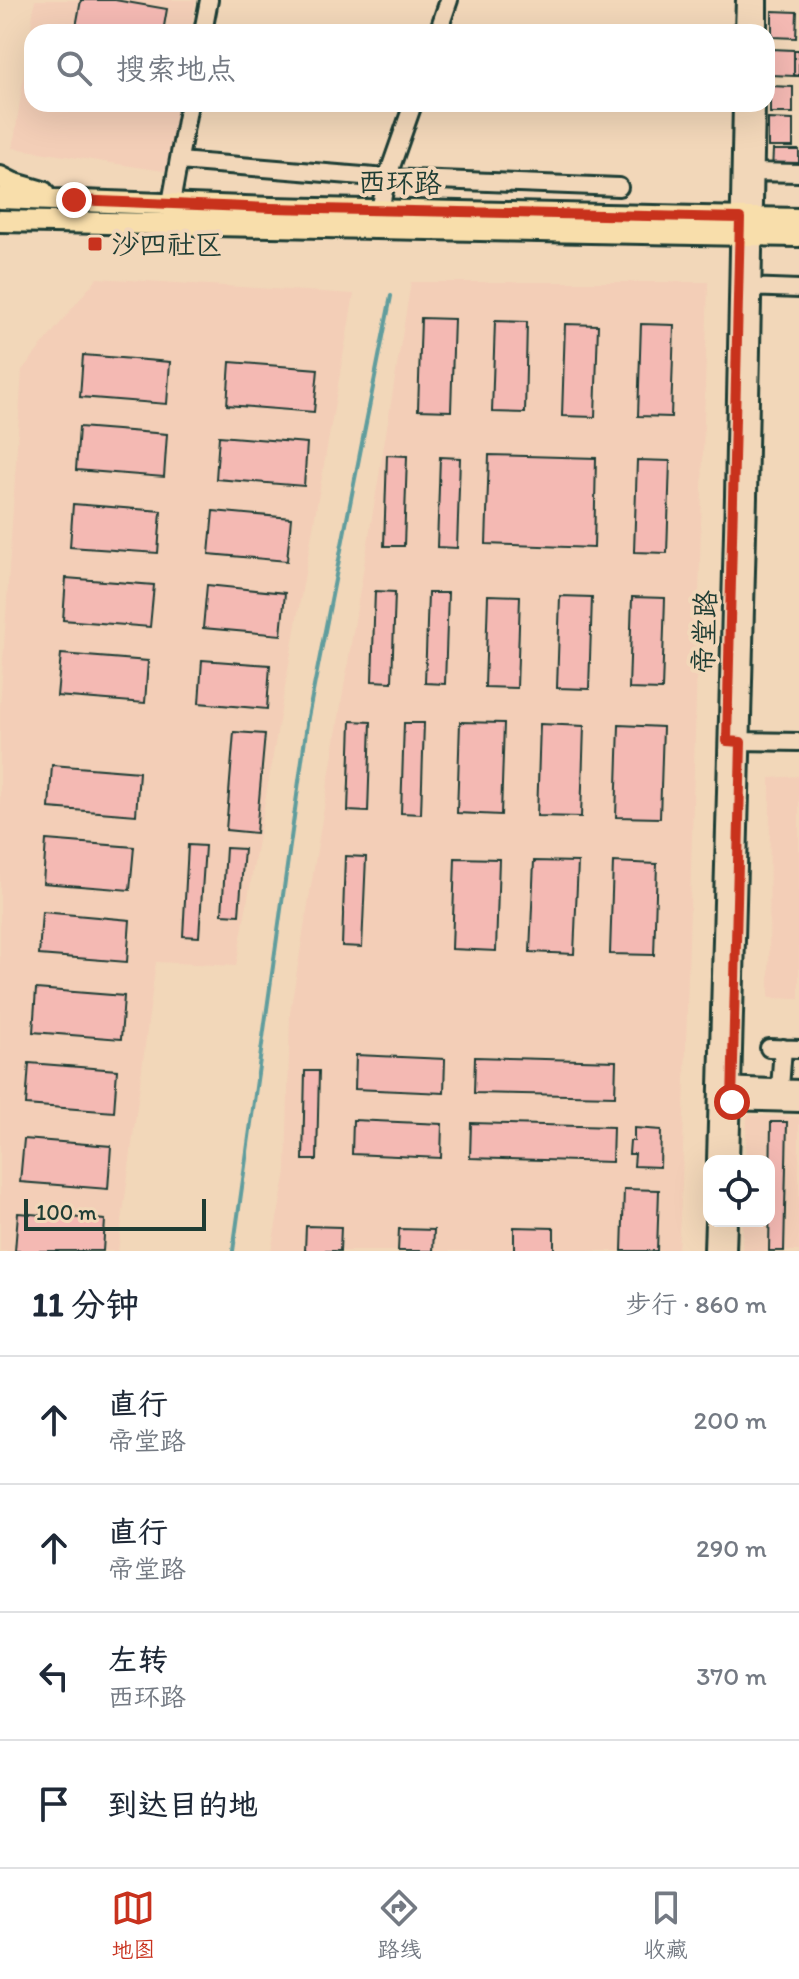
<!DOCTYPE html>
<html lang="zh">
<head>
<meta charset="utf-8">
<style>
	:root { --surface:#fff; --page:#f2f2f3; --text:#1f2937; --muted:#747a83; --line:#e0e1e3; --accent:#c8321e }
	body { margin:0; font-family:Itim,"LXGW WenKai TC",sans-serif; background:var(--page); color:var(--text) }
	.controls { position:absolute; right:24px; bottom:24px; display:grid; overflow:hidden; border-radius:16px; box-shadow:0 8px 32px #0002 }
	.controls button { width:72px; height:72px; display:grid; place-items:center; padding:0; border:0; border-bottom:2px solid var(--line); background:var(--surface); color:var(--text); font:40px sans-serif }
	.scale { position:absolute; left:24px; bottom:20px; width:182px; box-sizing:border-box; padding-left:8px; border:4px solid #1f3d34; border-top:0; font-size:22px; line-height:28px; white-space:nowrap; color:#1f3d34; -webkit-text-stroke:6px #f2d7b9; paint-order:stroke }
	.stop { position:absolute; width:24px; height:24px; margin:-18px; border:6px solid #c8321e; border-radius:50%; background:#fff }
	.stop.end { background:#c8321e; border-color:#fff; box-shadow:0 2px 8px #0008 }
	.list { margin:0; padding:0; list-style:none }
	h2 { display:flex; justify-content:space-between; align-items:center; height:104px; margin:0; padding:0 32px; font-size:34px }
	h2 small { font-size:26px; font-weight:400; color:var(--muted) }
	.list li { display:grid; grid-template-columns:52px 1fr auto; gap:24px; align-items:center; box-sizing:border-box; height:128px; padding:0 32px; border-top:2px solid var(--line) }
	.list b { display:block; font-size:30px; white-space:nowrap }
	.list p { margin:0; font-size:26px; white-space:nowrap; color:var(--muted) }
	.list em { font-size:26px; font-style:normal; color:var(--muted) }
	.icon { flex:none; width:44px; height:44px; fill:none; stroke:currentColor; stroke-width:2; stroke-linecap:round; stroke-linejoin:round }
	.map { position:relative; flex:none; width:799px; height:1251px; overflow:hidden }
	.search { position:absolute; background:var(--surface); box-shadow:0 8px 32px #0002; left:24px; right:24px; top:24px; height:88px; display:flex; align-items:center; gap:20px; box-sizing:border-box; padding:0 28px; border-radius:24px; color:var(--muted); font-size:30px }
	.sheet { height:616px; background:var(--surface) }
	nav { display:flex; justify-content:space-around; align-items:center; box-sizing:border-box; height:112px; border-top:2px solid var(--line); background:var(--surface); font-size:22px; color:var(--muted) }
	nav a { display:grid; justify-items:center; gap:4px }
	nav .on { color:var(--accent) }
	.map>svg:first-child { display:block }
	.built { fill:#f3ceb7 }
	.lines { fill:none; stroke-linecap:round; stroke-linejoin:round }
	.stream { stroke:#609d9d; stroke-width:4 }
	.building { fill:#f4b9b3; stroke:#1f3d34; stroke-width:2 }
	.minor-casing { stroke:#1f3d34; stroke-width:22 }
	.major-casing { stroke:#1f3d34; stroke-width:26 }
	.minor { stroke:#f2d7b9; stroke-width:16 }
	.major { stroke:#f8deab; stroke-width:20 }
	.route { stroke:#c8321e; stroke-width:10 }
	.poi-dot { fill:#c8321e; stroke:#f2d7b9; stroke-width:3 }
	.labels { text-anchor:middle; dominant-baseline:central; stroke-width:8; stroke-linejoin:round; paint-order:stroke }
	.street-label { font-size:28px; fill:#1f3d34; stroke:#f2d7b9 }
	.poi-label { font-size:28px; fill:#1f3d34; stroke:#f2d7b9; text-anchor:start }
</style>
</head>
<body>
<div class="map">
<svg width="799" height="1251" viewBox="0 0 799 1251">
	<rect width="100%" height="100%" fill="#f2d7b9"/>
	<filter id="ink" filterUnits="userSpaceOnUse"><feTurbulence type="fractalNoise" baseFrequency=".0125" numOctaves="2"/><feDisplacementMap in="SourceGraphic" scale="16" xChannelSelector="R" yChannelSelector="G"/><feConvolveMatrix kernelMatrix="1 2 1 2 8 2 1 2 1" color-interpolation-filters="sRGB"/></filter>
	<g filter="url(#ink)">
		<path class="built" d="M35 0H196L191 32H32V104H180L170 172 13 148Z
			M97 278 354 294 236 966 156 962 118 1251H0V707L22 370Z
			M411 282H708L682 1183 678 1251H271L286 1172 290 1013Z
			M799 776V999L769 998 770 778Z
			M747 1115 799 1117V1251H742L743 1221H769V1161H745Z"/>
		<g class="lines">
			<path class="stream" d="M233 1251 308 717 391 296"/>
		</g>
		<path class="building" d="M81 0H115L167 9 163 32H75Z
			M772 11 797 12 796 38 772 37Z
			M771 49 794 50V76L771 75Z
			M794 50H799V76L794 75Z
			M770 86 793 87V113H770Z
			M768 119 793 120V147H768Z
			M773 150H799V171H772Z
			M421 318 454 319 451 411 418 410Z
			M495 321 527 322 525 413 492 412Z
			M565 324 598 325 595 417 562 416Z
			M641 324 674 325 671 417 638 416Z
			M83 355 170 362 167 404 80 397Z
			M230 362 318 369 314 412 227 405Z
			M79 427 167 434 164 477 76 470Z
			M219 436 307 443 304 486 216 479Z
			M387 455 407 456 404 546H384Z
			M489 455 596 458 594 548 486 544Z
			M440 457 460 458 457 548 437 547Z
			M637 460 670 461 667 553 634 552Z
			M73 504 161 511 158 553 70 547Z
			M213 511 291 518 287 561 209 554Z
			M66 578 154 585 150 627 63 620Z
			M207 585 285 593 281 635 203 628Z
			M375 591 395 592 392 682 372 681Z
			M428 593H448L445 684 425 683Z
			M488 595 520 596 517 688 485 687Z
			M560 596 592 597 589 689 557 688Z
			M632 597 665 598 662 690 629 689Z
			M61 654 148 661 145 703 57 696Z
			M202 660 270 665 267 709 199 703Z
			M351 721 371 722 368 812 348 811Z
			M460 722 504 723 501 815 457 813Z
			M404 723H424L421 814 401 813Z
			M540 724 584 726 581 817 537 816Z
			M619 725 663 727 660 818 616 817Z
			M234 732 265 734 256 833 226 830Z
			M52 765 139 772 136 815 49 808Z
			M46 840 134 847 130 890 43 883Z
			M188 845 205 846 199 937 183 936Z
			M226 848 244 849 239 915 222 914Z
			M345 856 366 857 362 947 342 946Z
			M455 858 499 859 496 951 452 949Z
			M534 861 578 862 574 954 530 952Z
			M613 862 657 864 654 955 610 954Z
			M42 912 130 920 127 962 39 955Z
			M36 989 124 996 121 1039 33 1032Z
			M356 1055 445 1059 444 1093 355 1089Z
			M475 1057 616 1061 615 1096 474 1093Z
			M29 1063 117 1070 114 1112 26 1105Z
			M305 1071H319L317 1160H303Z
			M353 1120 442 1124 441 1158 352 1154Z
			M771 1122H787L784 1251H769Z
			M471 1123 613 1127 612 1162 470 1158Z
			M634 1128 661 1130 660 1167 634 1166 635 1154H629L630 1141H634Z
			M24 1139 111 1146 108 1189 20 1182Z
			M624 1189 659 1190 657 1251H622Z
			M18 1213 105 1220 103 1251H15Z
			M306 1226 341 1227 340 1251H305Z
			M514 1227 554 1228V1251H514Z
			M399 1229 434 1230 433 1251H398Z"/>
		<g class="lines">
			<g class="minor-casing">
				<path id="minor" d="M203 32 209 0
					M438 32 449 0
					M744 32 745 0
					M758 32V0
					M179 161 387 178 619 187
					M754 172 799 173
					M171 203 189 104
					M380 209 387 178 413 104
					M745 287 799 289
					M733 741 799 742
					M769 1048 799 1049
					M721 1086 799 1089
					M780 1088 783 1048
					M723 1101 799 1103
					M716 1161 734 496 742 104
					M730 1161 748 497 756 104
					M713 1251 714 1221
					M727 1251 728 1221"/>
			</g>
			<g class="major-casing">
				<path id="major" d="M0 177 12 183 43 192
					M0 198 271 208 799 219
					M0 221 799 236"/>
			</g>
			<use href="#minor" class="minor"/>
			<use href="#major" class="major"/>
		</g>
	</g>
	<g class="lines" filter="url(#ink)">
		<path class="route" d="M74 200 271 208 740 218 727 741 741 742 732 1102"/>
	</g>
	<rect class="poi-dot" x="87" y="236" width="16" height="16" rx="4"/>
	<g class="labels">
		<g class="street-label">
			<text transform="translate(400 182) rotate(1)">西环路</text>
			<text transform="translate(704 632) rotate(-88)">帝堂路</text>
		</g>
		<g class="poi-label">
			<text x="111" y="244">沙四社区</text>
		</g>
	</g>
</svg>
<div class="controls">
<button><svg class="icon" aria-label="locate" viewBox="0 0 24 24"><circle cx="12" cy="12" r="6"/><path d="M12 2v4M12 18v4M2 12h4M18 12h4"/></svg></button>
</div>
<div class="scale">100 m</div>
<div class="stop" style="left:732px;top:1102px"></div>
<div class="stop end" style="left:74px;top:200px"></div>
<div class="search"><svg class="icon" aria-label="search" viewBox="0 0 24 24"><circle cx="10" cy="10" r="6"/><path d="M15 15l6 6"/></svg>搜索地点</div>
</div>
<section class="sheet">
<h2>11 分钟<small>步行 · 860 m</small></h2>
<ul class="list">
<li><svg class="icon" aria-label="ahead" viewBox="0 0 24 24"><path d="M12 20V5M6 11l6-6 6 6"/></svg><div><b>直行</b><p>帝堂路</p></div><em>200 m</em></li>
<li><svg class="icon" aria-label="ahead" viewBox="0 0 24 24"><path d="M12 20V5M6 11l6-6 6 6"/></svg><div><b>直行</b><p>帝堂路</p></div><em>290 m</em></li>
<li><svg class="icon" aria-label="left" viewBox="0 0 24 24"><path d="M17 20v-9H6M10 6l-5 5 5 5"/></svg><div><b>左转</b><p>西环路</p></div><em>370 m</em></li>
<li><svg class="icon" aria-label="arrive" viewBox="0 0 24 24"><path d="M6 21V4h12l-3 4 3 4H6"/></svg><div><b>到达目的地</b></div></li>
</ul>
</section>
<nav>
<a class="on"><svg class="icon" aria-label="map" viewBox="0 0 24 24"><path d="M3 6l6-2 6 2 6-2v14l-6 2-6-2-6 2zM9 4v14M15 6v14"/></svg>地图</a>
<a><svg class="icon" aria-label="directions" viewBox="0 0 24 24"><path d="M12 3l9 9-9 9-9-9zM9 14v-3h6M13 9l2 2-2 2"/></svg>路线</a>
<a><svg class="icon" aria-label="saved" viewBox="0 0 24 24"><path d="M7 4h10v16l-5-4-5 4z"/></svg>收藏</a>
</nav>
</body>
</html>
